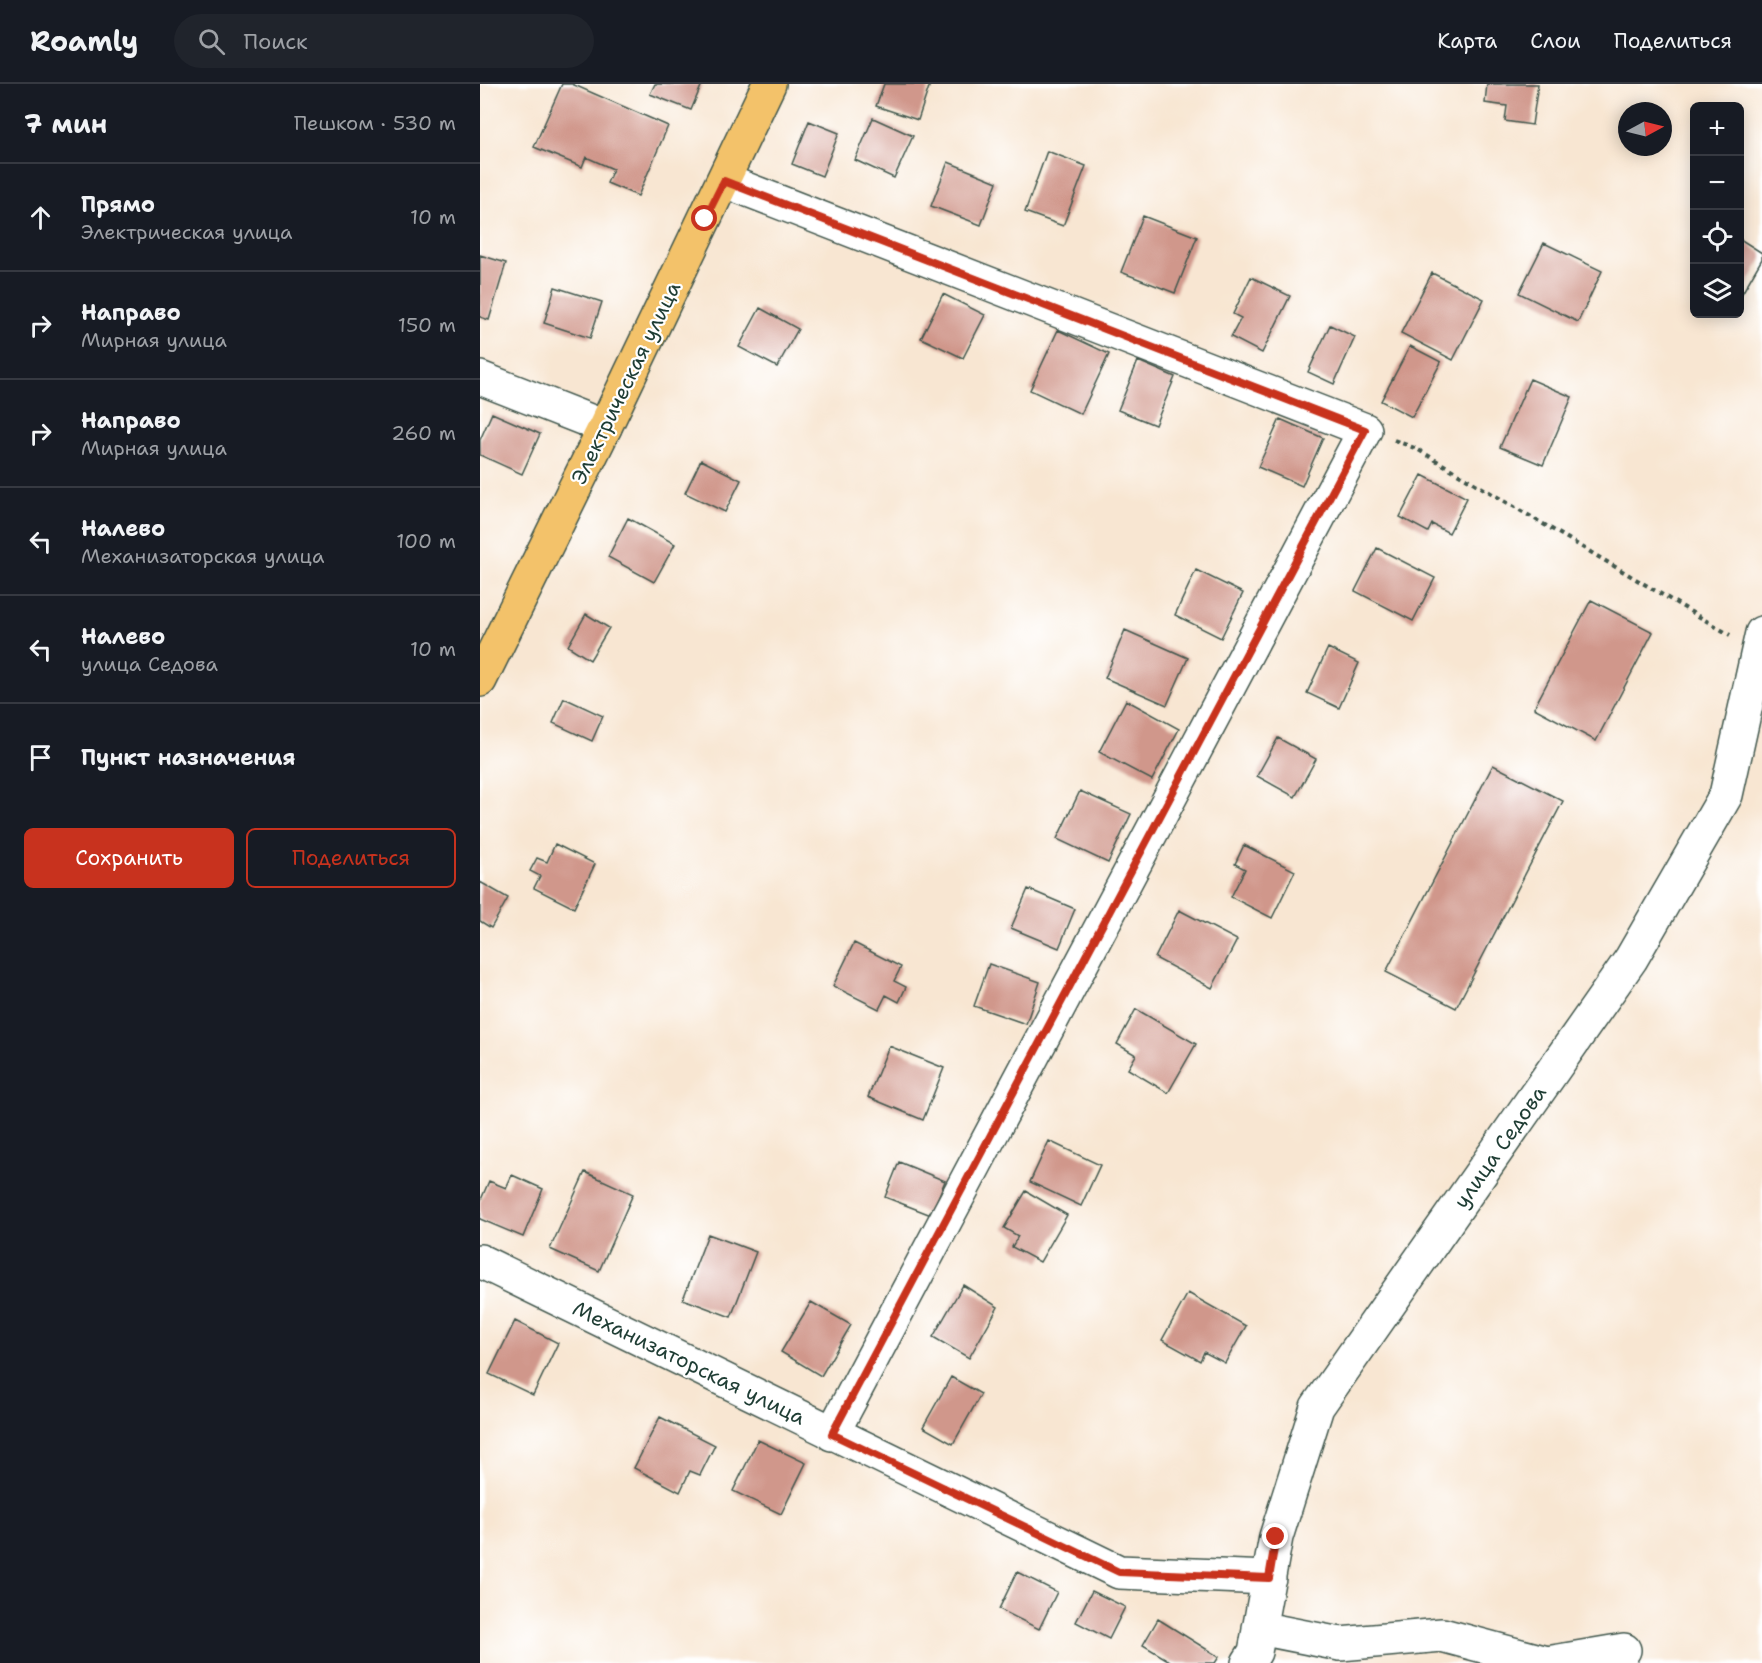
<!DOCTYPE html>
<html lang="ru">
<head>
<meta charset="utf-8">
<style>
	:root { --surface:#171b24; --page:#20242c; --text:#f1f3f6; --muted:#9ea1a6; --line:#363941; --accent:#c8321e }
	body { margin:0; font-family:"Shantell Sans",sans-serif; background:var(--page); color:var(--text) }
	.controls { position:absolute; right:18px; top:18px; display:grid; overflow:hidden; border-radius:9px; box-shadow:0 3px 15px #0003 }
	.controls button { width:54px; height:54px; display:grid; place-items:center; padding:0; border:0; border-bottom:2px solid var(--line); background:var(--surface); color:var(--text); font:30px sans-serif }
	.compass { position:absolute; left:1138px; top:18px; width:54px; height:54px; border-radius:50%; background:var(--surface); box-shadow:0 3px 15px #0003; rotate:83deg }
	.stop { position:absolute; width:18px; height:18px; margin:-14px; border:4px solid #c8321e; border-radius:50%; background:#fff }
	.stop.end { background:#c8321e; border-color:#fff; box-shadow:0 2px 6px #0008 }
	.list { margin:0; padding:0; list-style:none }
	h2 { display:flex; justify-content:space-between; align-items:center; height:78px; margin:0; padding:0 24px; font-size:26px }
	h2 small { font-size:20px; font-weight:400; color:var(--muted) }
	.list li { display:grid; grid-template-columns:39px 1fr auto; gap:18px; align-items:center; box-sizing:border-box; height:108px; padding:0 24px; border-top:2px solid var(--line) }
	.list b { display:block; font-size:22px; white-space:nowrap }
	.list p { margin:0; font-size:20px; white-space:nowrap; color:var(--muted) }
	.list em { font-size:20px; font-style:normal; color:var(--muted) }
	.actions { display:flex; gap:12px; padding:18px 24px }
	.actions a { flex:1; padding:14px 0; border:2px solid var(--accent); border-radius:9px; text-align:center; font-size:21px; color:var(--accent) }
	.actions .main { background:var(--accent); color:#fff }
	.icon { flex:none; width:33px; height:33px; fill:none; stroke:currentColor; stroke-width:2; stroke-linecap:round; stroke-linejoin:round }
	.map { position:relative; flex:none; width:1282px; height:1579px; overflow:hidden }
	header { display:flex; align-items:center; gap:36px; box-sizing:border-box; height:84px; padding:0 30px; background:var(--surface); border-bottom:2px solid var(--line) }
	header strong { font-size:28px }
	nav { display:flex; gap:33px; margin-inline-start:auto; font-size:21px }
	.search { width:420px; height:54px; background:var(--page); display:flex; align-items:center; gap:15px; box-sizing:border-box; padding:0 21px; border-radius:33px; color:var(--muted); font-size:22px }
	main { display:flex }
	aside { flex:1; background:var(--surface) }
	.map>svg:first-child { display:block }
	.building { fill:#d0978b }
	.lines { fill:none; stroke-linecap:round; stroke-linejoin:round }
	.minor-casing { stroke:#40564c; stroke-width:36 }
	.major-casing { stroke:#40564c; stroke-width:36 }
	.path { stroke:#40564c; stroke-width:4; stroke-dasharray:4.5 4.5; stroke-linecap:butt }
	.minor { stroke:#fff; stroke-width:33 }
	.major { stroke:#f3c26a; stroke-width:33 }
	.route { stroke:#c8321e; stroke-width:8 }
	.labels { text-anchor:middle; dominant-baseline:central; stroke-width:4.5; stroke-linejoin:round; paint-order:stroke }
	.street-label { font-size:21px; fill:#1f3d34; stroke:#fff }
</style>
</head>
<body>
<header>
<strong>Roamly</strong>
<div class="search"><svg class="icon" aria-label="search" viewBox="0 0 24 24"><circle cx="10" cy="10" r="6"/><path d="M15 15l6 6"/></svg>Поиск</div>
<nav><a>Карта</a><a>Слои</a><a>Поделиться</a></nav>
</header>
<main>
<aside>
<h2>7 мин<small>Пешком · 530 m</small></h2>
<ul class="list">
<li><svg class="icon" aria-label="ahead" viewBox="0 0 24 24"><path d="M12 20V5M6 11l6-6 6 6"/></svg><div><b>Прямо</b><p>Электрическая улица</p></div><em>10 m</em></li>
<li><svg class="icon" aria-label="right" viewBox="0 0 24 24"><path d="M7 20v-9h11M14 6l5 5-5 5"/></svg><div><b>Направо</b><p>Мирная улица</p></div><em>150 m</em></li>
<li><svg class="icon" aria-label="right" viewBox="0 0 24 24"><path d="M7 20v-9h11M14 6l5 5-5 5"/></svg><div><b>Направо</b><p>Мирная улица</p></div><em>260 m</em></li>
<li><svg class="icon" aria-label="left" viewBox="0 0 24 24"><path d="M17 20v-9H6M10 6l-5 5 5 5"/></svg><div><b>Налево</b><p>Механизаторская улица</p></div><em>100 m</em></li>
<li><svg class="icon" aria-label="left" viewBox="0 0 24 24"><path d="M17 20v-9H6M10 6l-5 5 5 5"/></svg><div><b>Налево</b><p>улица Седова</p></div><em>10 m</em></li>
<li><svg class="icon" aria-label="arrive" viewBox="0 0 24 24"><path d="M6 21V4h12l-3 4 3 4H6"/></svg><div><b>Пункт назначения</b></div></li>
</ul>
<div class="actions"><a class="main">Сохранить</a><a>Поделиться</a></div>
</aside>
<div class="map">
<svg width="1282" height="1579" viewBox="0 0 1282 1579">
	<rect width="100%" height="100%" fill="#fff"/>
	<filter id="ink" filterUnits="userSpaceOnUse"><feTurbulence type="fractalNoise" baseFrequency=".0167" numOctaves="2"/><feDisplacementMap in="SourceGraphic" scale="12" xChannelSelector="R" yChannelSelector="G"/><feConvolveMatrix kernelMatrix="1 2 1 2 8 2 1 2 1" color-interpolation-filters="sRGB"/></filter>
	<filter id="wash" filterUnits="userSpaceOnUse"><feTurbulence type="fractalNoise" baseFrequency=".008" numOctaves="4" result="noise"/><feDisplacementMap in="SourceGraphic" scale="24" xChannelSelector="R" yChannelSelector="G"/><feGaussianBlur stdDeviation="1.35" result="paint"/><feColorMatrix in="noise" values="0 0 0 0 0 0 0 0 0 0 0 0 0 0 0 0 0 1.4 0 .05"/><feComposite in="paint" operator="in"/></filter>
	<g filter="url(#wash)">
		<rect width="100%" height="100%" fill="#f8e6d2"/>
		<g id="blocks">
			<path class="building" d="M82 0H92L188 42 158 112 127 99 133 85 106 73 102 83 54 63Z
				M175 0H222L211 26 170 10Z
				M404 0H450L438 36 396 22Z
				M1007 0H1058L1052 41 1025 37 1027 22 1005 19Z
				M393 34 433 52 414 94 375 76Z
				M329 37 359 49 342 92 312 80Z
				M567 67 606 82 583 142 545 128Z
				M468 78 517 98 501 141 451 122Z
				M663 132 717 153 695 209 641 188Z
				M1260 155 1282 169V175L1260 213Z
				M1064 159 1122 187 1098 238 1039 209Z
				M0 171 26 179 9 236 0 233Z
				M952 189 1004 215 973 276 921 249Z
				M771 193 810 212 782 269 751 253 761 234 753 230Z
				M75 203 122 218 110 254 64 239Z
				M463 210 505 231 483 274 441 254Z
				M280 224 318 245 297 283 259 263Z
				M850 241 875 253 854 300 828 288Z
				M578 246 629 270 601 330 550 306Z
				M930 262 961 278 932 333 901 317Z
				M658 277 695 293 675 341 638 326Z
				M1050 295 1092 313 1063 381 1020 363Z
				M12 329 60 350 42 390 0 371V356Z
				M800 335 843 354 822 402 778 383Z
				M221 376 261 396 245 428 205 409Z
				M942 391 987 414 969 449 952 440 948 448 920 433Z
				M148 434 195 460 174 498 128 473Z
				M897 464 955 494 933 537 875 507Z
				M716 486 763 509 741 554 695 531Z
				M1111 516 1173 548 1116 657 1054 624Z
				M106 530 129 544 110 576 88 562Z
				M645 546 708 574 687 621 625 594Z
				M848 564 879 579 859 624 827 609Z
				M84 614 123 632 112 657 73 639Z
				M646 616 699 645 672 696 619 668Z
				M798 654 836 675 815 713 777 692Z
				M1013 681 1083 717 976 924 906 888Z
				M600 707 651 730 628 779 577 755Z
				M75 760 115 780 94 824 54 804 60 792 50 787 57 774 67 778Z
				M764 761 815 787 792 834 751 813 765 785 755 780Z
				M0 798 28 814 11 844 0 837Z
				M548 805 595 825 579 864 531 844Z
				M699 826 757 856 732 904 675 874Z
				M374 859 421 883 414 897 426 903 419 918 406 911 399 925 353 902Z
				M509 880 560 898 546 940 494 922Z
				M656 925 716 960 688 1009 648 985 656 971 637 960Z
				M409 962 464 984 443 1036 388 1013Z
				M569 1057 620 1081 601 1122 550 1098Z
				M419 1078 465 1097 451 1131 405 1113Z
				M105 1088 153 1110 119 1187 70 1165Z
				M32 1091 63 1105 43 1153 0 1135V1118L9 1097 26 1104Z
				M546 1107 587 1131 560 1178 532 1163 538 1152 524 1144Z
				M228 1150 276 1168 251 1233 203 1215Z
				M483 1201 518 1223 489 1274 453 1253Z
				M708 1209 766 1242 745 1279 724 1268 720 1277 682 1256Z
				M331 1218 371 1241 341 1292 301 1268Z
				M35 1237 78 1259 53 1311 9 1290Z
				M471 1293 501 1310 473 1360 443 1343Z
				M180 1333 235 1361 220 1391 210 1387 200 1408 154 1384Z
				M278 1356 326 1379 301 1430 253 1407Z
				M537 1488 577 1508 559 1545 519 1525Z
				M612 1507 645 1523 629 1555 596 1538Z
				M678 1535 739 1573 735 1579H693L663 1561Z"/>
		</g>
	</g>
	<g filter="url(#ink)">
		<use href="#blocks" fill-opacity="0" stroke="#40564c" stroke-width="1.5"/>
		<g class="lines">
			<g class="minor-casing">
				<path id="minor" d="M245 97 885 346 352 1350
					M0 294 125 343
					M0 1177 639 1488 789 1494
					M779 1544 860 1560 962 1551 1067 1579 1144 1566
					M768 1579 775 1568 796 1453 837 1323 1151 875 1246 711 1282 549"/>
			</g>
			<g class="major-casing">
				<path id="major" d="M0 596 125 343 289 0"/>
			</g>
			<path class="path" d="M914 356 937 365 1250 551"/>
			<use href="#minor" class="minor"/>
			<use href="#major" class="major"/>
		</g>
	</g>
	<g class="lines" filter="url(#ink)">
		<path class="route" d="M225 135 244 97 885 346 352 1350 639 1488 789 1494 796 1453"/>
	</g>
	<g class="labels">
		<g class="street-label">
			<text transform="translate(146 299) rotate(-64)">Электрическая улица</text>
			<text transform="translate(1020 1063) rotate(-55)">улица Седова</text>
			<text transform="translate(209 1279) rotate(26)">Механизаторская улица</text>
		</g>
	</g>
</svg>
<div class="controls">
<button>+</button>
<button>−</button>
<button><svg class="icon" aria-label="locate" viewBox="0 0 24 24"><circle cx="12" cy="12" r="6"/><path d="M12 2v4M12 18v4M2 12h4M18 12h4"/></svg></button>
<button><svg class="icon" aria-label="layers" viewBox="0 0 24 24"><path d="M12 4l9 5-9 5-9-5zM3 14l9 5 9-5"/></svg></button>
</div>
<svg class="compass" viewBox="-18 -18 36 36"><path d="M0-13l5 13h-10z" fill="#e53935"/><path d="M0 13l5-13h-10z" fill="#9ea1a6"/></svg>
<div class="stop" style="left:225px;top:135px"></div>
<div class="stop end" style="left:796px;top:1453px"></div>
</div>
</main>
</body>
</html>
